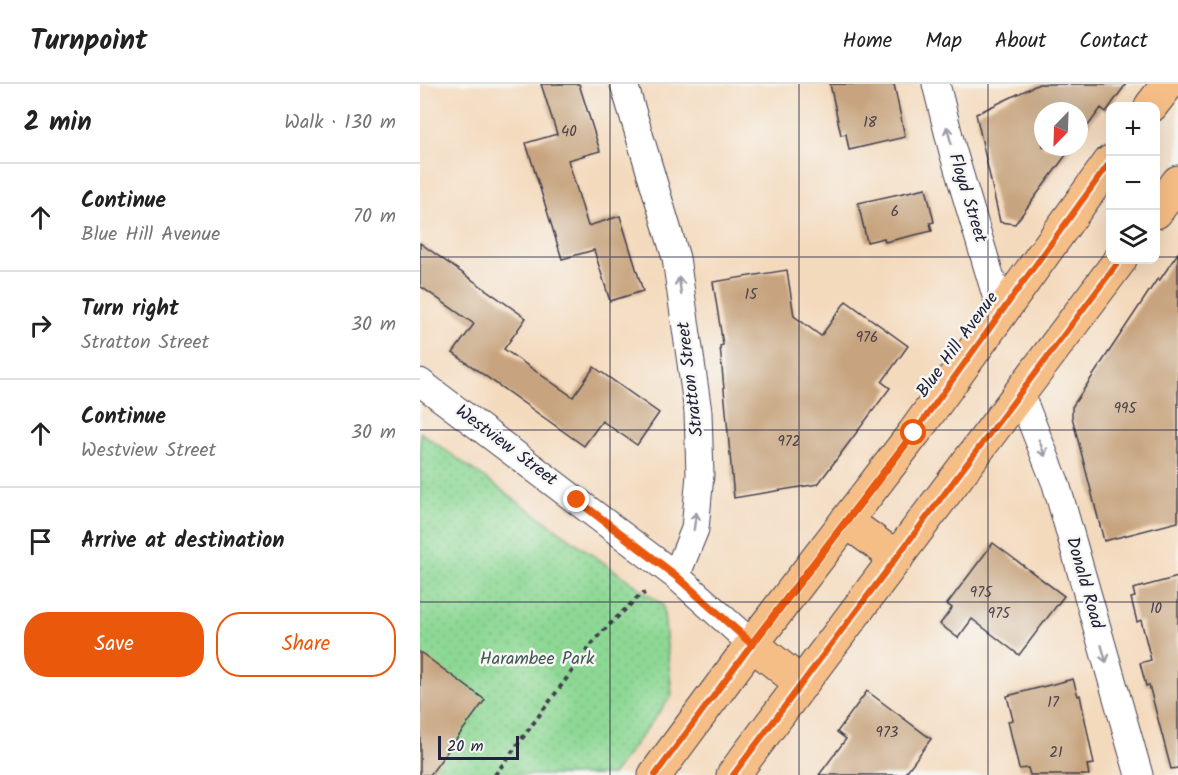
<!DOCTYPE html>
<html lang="en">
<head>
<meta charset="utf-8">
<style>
	:root { --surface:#fff; --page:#f2f2f2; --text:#222; --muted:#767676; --line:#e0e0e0; --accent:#ea580c }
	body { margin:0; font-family:Kalam,sans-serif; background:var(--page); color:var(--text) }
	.controls { position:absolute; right:18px; top:18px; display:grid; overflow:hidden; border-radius:12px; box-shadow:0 6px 24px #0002 }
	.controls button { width:54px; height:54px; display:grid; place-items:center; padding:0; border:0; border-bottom:2px solid var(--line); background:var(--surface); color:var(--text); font:30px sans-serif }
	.compass { position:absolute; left:614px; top:18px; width:54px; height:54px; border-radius:50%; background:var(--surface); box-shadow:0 6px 24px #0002; rotate:203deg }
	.scale { position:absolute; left:18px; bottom:15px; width:81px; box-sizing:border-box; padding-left:6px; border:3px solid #22223b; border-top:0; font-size:16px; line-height:21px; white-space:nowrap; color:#22223b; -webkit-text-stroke:4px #f6f6f2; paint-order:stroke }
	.stop { position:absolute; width:18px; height:18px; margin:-14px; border:4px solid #ea580c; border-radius:50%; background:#fff }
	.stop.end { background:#ea580c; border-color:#fff; box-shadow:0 2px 6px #0008 }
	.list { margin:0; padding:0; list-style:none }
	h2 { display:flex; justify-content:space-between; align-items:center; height:78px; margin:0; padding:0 24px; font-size:26px }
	h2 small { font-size:20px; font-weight:400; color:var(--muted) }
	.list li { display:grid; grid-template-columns:39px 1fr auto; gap:18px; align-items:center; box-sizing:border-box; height:108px; padding:0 24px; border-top:2px solid var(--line) }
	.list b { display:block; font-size:22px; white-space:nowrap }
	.list p { margin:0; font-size:20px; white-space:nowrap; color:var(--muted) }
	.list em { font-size:20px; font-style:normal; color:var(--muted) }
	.actions { display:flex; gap:12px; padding:18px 24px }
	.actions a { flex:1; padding:14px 0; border:2px solid var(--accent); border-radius:24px; text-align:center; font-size:21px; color:var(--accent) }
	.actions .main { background:var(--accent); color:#fff }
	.icon { flex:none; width:33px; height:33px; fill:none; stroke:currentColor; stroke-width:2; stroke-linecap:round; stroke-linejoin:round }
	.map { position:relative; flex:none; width:758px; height:691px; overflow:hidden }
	header { display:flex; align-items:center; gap:36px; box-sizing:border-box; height:84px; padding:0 30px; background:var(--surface); border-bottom:2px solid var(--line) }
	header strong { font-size:28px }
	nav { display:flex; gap:33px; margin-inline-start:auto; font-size:21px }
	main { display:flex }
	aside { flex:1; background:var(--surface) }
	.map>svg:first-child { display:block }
	.park { fill:url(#park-dots); stroke:#587d68; stroke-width:1.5 }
	.building { fill:#c7a47f }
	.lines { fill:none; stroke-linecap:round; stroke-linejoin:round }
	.minor-casing { stroke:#423e4e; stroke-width:29 }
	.primary-casing { stroke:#423e4e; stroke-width:35 }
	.path { stroke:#423e4e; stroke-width:4; stroke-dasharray:4.5 4.5; stroke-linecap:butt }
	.minor { stroke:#fff; stroke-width:27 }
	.primary { stroke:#f6be87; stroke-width:33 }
	.cycleway-casing { stroke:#f6f6f2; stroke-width:10 }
	.cycleway { stroke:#e8590c; stroke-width:6 }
	.oneway { stroke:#9c9ca7 }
	.route { stroke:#ea580c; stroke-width:8 }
	.grid { fill:none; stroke:#22223b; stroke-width:1.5; stroke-opacity:0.55 }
	.labels { text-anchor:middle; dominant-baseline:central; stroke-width:5; stroke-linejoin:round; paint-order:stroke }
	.number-label { font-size:15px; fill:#4b424c }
	.street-label { font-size:18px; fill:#22223b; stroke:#f6f6f2 }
	.park-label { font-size:18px; fill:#425956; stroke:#f6f6f2 }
</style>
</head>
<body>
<header>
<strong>Turnpoint</strong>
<nav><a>Home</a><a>Map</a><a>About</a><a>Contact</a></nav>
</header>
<main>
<aside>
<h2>2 min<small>Walk · 130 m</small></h2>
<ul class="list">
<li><svg class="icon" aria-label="ahead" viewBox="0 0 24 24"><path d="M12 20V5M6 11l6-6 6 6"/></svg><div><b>Continue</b><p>Blue Hill Avenue</p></div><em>70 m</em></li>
<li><svg class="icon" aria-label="right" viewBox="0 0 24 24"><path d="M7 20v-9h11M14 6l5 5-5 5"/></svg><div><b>Turn right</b><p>Stratton Street</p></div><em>30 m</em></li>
<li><svg class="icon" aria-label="ahead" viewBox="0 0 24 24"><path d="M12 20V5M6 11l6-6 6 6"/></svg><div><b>Continue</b><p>Westview Street</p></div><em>30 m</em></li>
<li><svg class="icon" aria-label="arrive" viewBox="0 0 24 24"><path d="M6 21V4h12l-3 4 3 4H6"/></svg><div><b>Arrive at destination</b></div></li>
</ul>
<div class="actions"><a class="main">Save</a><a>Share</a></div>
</aside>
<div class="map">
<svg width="758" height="691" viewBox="0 0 758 691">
	<defs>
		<pattern id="park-dots" width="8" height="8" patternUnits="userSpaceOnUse" patternTransform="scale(1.5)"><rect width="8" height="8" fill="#8dd894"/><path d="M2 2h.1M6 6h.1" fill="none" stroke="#79b980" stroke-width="1.8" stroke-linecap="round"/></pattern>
	</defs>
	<rect width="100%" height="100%" fill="#f6f6f2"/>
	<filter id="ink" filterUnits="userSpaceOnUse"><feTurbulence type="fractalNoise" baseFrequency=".0167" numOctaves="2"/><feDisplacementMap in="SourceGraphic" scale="12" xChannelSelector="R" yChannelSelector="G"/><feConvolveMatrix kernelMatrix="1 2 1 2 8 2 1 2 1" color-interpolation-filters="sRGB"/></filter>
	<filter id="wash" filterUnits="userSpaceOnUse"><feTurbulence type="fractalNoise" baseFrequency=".008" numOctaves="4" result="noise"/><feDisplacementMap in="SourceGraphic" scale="24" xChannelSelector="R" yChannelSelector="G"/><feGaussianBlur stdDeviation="1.35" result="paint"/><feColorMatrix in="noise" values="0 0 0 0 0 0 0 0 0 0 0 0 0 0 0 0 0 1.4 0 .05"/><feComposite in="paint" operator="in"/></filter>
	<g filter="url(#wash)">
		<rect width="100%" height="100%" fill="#f4dabd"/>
		<path class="park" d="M0 348 243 521 252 611 192 691H0Z"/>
		<g id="blocks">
			<path class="building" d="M121 0H159L180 67 148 76 168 142 200 132 223 207 190 217 174 166 142 175 106 59 137 50Z
				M410 0H474L485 53 429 66 426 50 421 51Z
				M619 0H706L686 28 681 24 659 54V27H623V63H652L595 140 580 138 556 30Z
				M506 104 514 138 510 139 512 147 465 158 464 154 447 158 438 119Z
				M0 159 106 234 84 265 153 313 174 283 239 329 217 361 182 337 164 362 33 269 54 240 0 202Z
				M758 169V438L684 457 652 333V323L738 194 739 197Z
				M367 186 374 232 401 252 426 217 488 262 462 298 470 304 398 400 314 414 300 262 303 261 293 198Z
				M573 459 644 512 599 571 552 535 538 554 520 540 532 524 527 520Z
				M758 493V684L751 685 729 601 726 602 720 579 731 576 721 536 717 538 711 514 715 513 713 505Z
				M0 568 65 616 10 691H0Z
				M653 595 658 612 660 611 674 680 667 681 669 691H610L608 684 599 685 588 637 593 636 587 612Z
				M447 607 511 655 484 691H399L426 655 417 648Z"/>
		</g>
	</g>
	<g filter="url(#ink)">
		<use href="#blocks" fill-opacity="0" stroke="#423e4e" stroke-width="1.5"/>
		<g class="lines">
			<g class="minor-casing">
				<path id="minor" d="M204 0 256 174 278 328 280 391 275 445 256 492
					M516 0 533 68 581 228
					M0 298 256 492 332 560
					M600 309 636 400 719 691"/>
			</g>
			<g class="primary-casing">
				<path id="primary" d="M731 22 748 0
					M736 128 758 98
					M426 437 477 474
					M332 560 382 600
					M235 691 332 560 494 349 690 78
					M313 691 700 176"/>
			</g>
			<path class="path" d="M75 691 178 552 219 512 225 509"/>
			<use href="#minor" class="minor"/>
			<use href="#primary" class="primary"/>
			<g class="cycleway-casing">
				<path id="cycleway" d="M235 691 332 560 494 349 690 78
					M313 691 700 176"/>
			</g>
			<use href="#cycleway" class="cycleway"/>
		</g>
		<defs><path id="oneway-shaft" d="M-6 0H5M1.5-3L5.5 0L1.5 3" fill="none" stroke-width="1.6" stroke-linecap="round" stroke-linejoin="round" transform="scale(1.5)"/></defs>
		<g class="oneway">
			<use href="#oneway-shaft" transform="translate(529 51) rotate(-105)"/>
			<use href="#oneway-shaft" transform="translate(260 202) rotate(-98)"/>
			<use href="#oneway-shaft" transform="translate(622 364) rotate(69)"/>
			<use href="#oneway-shaft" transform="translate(275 437) rotate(-82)"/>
			<use href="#oneway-shaft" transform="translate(684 570) rotate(74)"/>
		</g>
	</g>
	<g class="lines" filter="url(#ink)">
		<path class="route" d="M157 416 256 492 332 560 494 349"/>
	</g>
	<path class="grid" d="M190 0V691M379 0V691M568 0V691M0 173H690M736 173H758M0 346H758M0 518H758"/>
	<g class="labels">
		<g class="number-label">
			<text x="450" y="39">18</text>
			<text x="149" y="48">40</text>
			<text x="475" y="128">6</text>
			<text x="331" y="211">15</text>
			<text x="447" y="254">976</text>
			<text x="705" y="325">995</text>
			<text x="369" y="358">972</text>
			<text x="561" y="509">975</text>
			<text x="736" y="525">10</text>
			<text x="579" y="530">975</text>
			<text x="633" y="619">17</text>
			<text x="467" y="649">973</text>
			<text x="636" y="669">21</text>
		</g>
		<g class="street-label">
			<text transform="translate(547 114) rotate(73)">Floyd Street</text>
			<text transform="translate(538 261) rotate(-54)">Blue Hill Avenue</text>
			<text transform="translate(271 295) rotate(-97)">Stratton Street</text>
			<text transform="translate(86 362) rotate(37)">Westview Street</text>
			<text transform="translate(664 499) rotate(74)">Donald Road</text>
		</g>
		<g class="park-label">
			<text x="117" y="575">Harambee Park</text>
		</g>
	</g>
</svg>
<div class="controls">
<button>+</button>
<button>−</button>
<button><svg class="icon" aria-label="layers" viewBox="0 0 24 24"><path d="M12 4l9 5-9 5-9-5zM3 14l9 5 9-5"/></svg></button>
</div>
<svg class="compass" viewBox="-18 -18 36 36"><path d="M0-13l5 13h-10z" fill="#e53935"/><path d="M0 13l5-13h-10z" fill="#767676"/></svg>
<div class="scale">20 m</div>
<div class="stop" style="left:494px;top:349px"></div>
<div class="stop end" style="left:157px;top:416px"></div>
</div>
</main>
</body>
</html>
